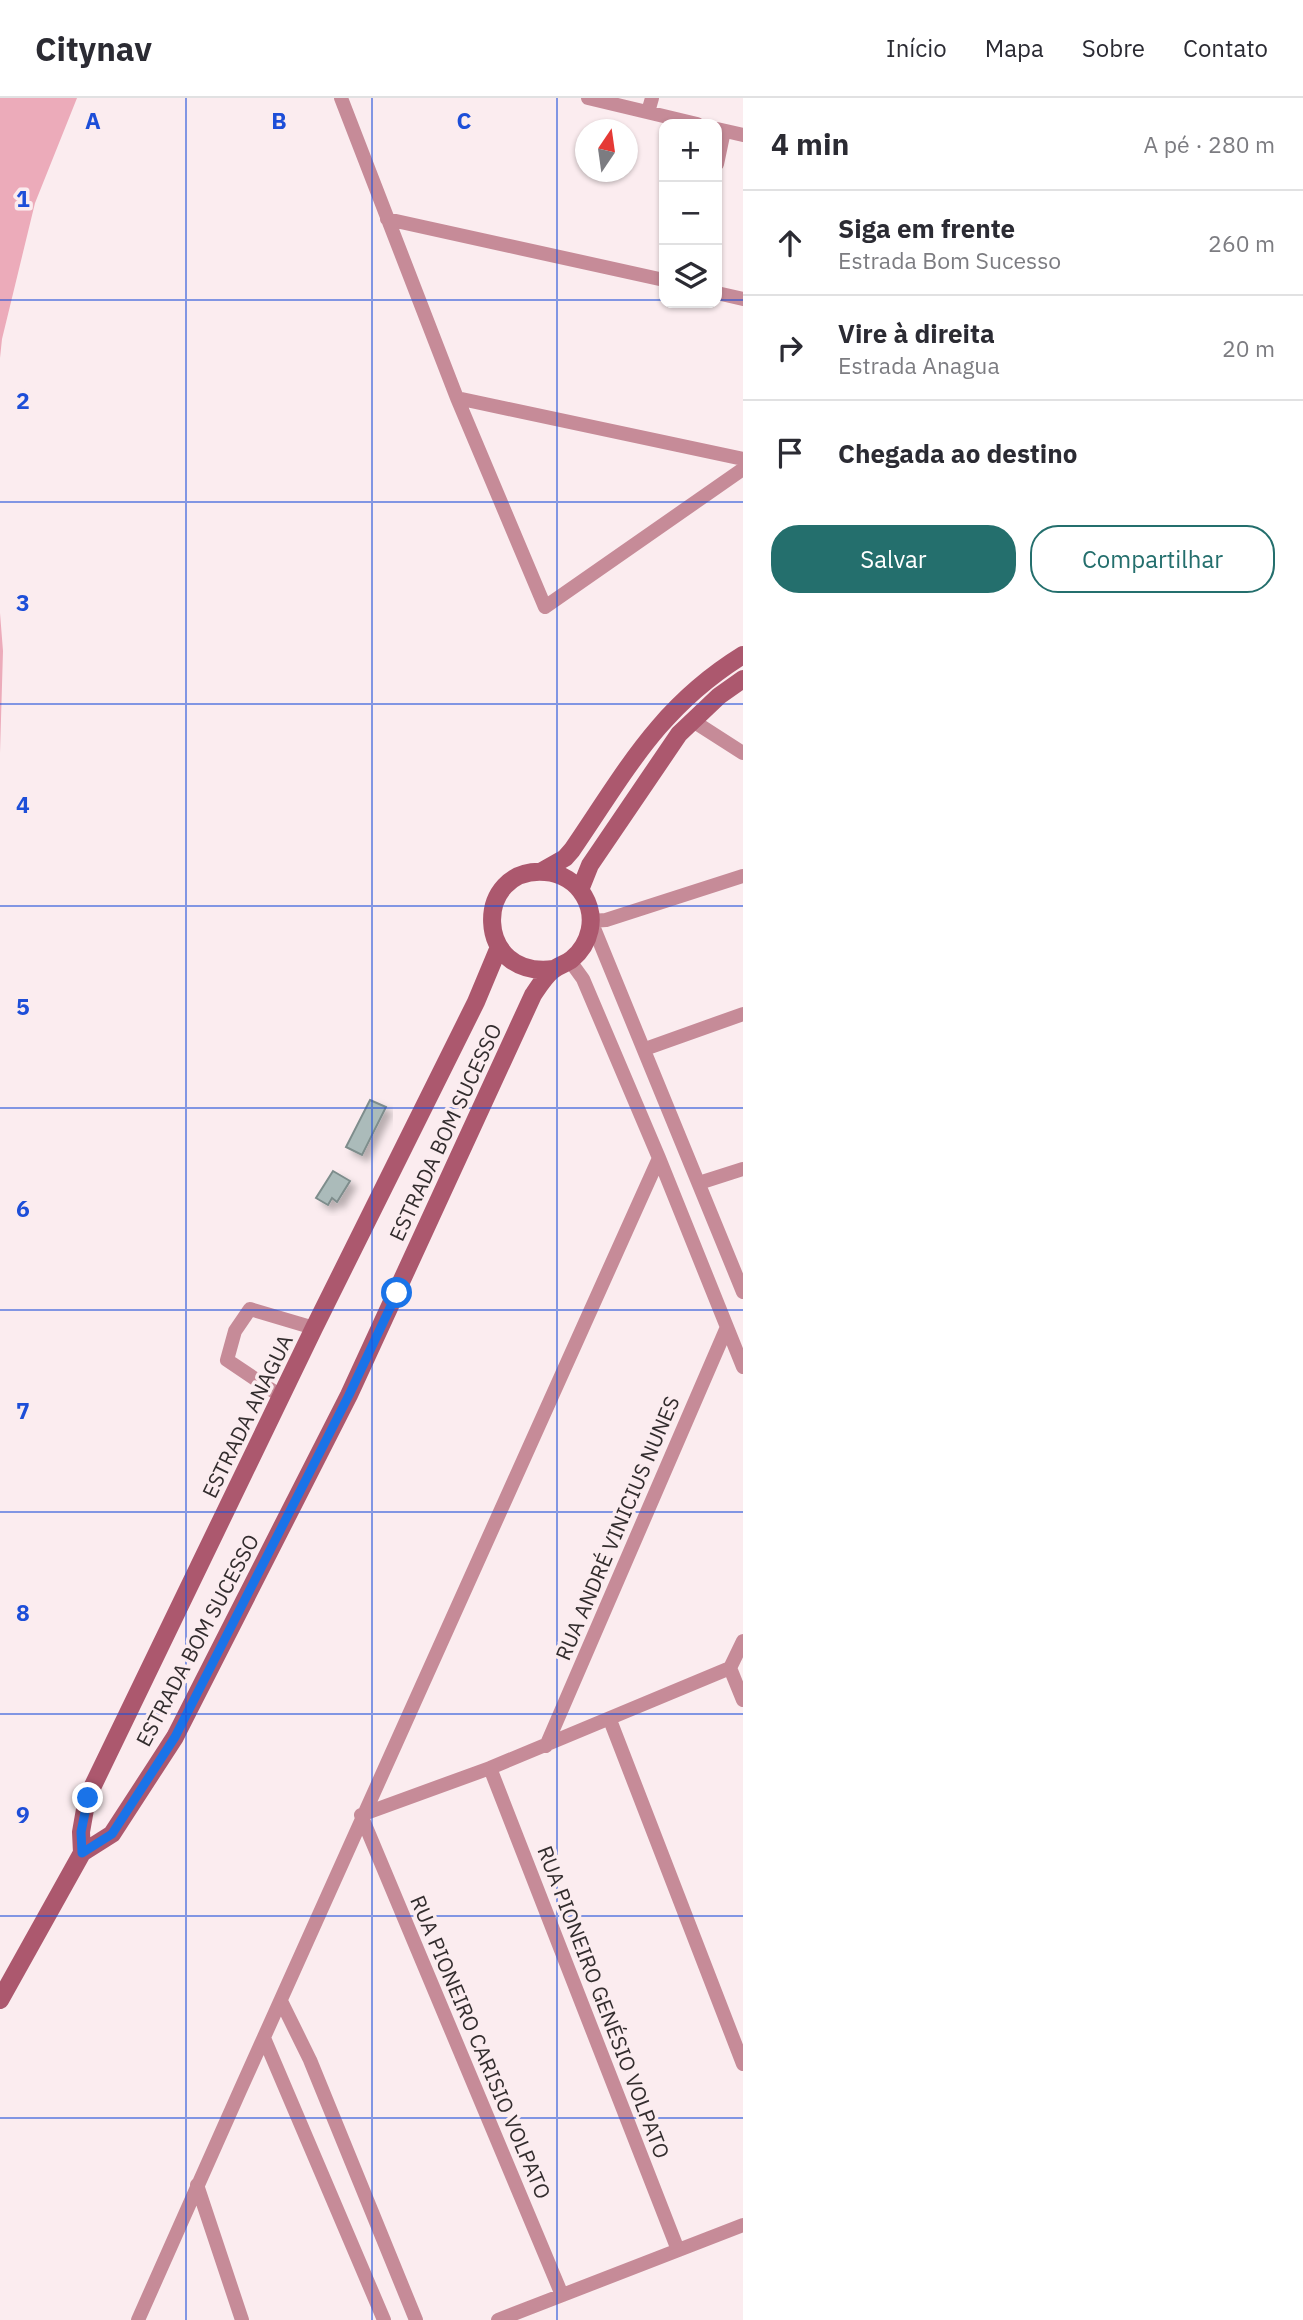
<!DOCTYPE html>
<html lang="pt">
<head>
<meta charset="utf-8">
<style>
	:root { --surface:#fff; --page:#f2f2f3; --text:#2b2b33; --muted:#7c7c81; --line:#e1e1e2; --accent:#246f6d }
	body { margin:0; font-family:"IBM Plex Sans",sans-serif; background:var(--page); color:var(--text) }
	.controls { position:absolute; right:21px; top:21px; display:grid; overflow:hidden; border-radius:14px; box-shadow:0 2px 5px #0004 }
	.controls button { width:63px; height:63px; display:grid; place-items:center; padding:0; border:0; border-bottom:2px solid var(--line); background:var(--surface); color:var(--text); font:35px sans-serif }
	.compass { position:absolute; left:575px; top:21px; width:63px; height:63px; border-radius:50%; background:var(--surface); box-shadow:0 2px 5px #0004; rotate:13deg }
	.stop { position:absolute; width:21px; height:21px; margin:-16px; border:5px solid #1a73e8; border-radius:50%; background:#fff }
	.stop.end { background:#1a73e8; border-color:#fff; box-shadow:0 2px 7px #0008 }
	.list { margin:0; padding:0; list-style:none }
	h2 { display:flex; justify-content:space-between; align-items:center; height:91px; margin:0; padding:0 28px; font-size:30px }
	h2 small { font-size:23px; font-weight:400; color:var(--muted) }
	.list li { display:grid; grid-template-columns:46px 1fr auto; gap:21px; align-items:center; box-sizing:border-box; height:105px; padding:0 28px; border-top:2px solid var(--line) }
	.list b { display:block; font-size:26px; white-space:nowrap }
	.list p { margin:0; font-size:23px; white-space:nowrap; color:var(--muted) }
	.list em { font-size:23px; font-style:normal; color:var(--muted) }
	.actions { display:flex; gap:14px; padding:21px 28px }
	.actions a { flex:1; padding:16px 0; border:2px solid var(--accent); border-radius:28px; text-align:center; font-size:24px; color:var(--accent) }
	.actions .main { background:var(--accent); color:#fff }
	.icon { flex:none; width:38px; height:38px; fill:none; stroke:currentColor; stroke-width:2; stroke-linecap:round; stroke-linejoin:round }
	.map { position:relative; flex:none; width:743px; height:2222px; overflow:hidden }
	header { display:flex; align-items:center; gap:42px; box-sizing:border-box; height:98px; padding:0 35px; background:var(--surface); border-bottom:2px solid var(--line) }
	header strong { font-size:33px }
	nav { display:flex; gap:38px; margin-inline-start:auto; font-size:24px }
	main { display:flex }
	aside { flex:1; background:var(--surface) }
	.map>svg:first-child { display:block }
	.green { fill:#ecabba }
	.building { fill:#abbbba; stroke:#7e8d8c; stroke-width:2; filter:url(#shadow) }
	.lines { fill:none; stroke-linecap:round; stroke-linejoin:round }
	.street { stroke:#c68b98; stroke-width:14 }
	.secondary { stroke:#ac586e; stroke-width:18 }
	.route { stroke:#1a73e8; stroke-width:9 }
	.grid { fill:none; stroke:#1d4ed8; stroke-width:2; stroke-opacity:0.55 }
	.labels { text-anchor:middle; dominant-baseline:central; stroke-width:7; stroke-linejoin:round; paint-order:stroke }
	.street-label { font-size:21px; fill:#332d2e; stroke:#fbecef }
	.grid-label { font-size:23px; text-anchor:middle; font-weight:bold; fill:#1d4ed8; stroke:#fbecef; stroke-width:7; stroke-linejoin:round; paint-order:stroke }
</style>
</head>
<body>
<header>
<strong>Citynav</strong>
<nav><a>Início</a><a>Mapa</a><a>Sobre</a><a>Contato</a></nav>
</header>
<main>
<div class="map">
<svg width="743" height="2222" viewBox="0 0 743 2222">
	<defs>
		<filter id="shadow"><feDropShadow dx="6" dy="6" stdDeviation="3.5" flood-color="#0004"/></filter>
	</defs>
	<rect width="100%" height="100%" fill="#fbecef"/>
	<path class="green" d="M0 0H77L35 105 2 241 0 260Z
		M0 515 3 553 0 655Z"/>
	<path class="building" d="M370 1002 386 1009 362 1057 346 1049Z
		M333 1073 350 1083 337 1104 332 1100 328 1107 316 1100Z"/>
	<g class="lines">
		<path class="street" d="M341 0 457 300 545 509 743 371
			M588 0 697 26
			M648 14 652 0
			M717 31 743 37
			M717 66 724 33
			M387 121 664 182
			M717 195 743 201
			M457 300 743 361
			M693 623 743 655
			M743 778 606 822 591 823 743 1194
			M570 863 583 881 659 1060 743 1269
			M645 951 743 916
			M699 1085 743 1071
			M282 1299 227 1262 235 1233 250 1211 314 1230
			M743 1543 730 1570 743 1602
			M610 1622 743 1966
			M546 1648 727 1229
			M490 1670 678 2152
			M281 1903 310 1962 416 2222
			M264 1940 384 2222
			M197 2087 242 2222
			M562 2197 361 1717 490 1670 730 1570
			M138 2222C310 1834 484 1447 659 1060
			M498 2222 743 2127"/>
		<path class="secondary" d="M542 773 565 760 572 752C626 673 659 609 743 557
			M580 792 590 767 679 636 719 598 743 581
			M82 1755 112 1736 175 1639 349 1297 533 897C539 888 545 878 553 872 559 867 566 866 572 861 590 846 597 820 584 798 576 784 561 775 545 774 473 768 473 882 554 871
			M0 1902 82 1755 81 1734 87 1700 314 1230 476 904 499 849"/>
	</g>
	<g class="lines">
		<path class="route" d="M88 1700 81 1734 82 1755 112 1736 175 1639 349 1297 397 1195"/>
	</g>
	<path class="grid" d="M186 0V2222M372 0V2222M557 0V2222M0 202H664M717 202H743M0 404H743M0 606H743M0 808H743M0 1010H743M0 1212H743M0 1414H743M0 1616H743M0 1818H743M0 2020H743"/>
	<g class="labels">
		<g class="street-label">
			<text transform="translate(445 1034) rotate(-65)">ESTRADA BOM SUCESSO</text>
			<text transform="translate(247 1318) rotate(-64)">ESTRADA ANAGUA</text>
			<text transform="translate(617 1430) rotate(-67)">RUA ANDRÉ VINICIUS NUNES</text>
			<text transform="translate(197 1542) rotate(-62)">ESTRADA BOM SUCESSO</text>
			<text transform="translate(604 1904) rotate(69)">RUA PIONEIRO GENÉSIO VOLPATO</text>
			<text transform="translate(481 1949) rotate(67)">RUA PIONEIRO CARISIO VOLPATO</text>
		</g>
	</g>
	<g class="grid-label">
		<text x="93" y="31">A</text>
		<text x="279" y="31">B</text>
		<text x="464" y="31">C</text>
		<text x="23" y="109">1</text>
		<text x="23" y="311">2</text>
		<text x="23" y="513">3</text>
		<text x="23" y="715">4</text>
		<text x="23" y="917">5</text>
		<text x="23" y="1119">6</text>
		<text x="23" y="1321">7</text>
		<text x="23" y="1523">8</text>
		<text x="23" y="1725">9</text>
	</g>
</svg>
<div class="controls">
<button>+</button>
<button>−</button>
<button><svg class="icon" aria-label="layers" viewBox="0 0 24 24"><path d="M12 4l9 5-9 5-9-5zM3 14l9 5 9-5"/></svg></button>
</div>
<svg class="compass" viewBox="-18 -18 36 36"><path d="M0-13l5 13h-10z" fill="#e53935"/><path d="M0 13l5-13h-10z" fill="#7c7c81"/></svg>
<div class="stop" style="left:397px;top:1195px"></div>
<div class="stop end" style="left:88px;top:1700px"></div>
</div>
<aside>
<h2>4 min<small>A pé · 280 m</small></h2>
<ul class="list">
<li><svg class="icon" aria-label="ahead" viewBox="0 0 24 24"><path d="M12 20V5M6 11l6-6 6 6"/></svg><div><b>Siga em frente</b><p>Estrada Bom Sucesso</p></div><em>260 m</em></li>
<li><svg class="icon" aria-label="right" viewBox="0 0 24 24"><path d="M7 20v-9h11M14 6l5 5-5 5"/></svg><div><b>Vire à direita</b><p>Estrada Anagua</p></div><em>20 m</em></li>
<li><svg class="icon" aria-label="arrive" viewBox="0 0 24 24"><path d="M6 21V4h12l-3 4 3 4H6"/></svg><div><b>Chegada ao destino</b></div></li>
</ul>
<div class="actions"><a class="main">Salvar</a><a>Compartilhar</a></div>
</aside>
</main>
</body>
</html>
